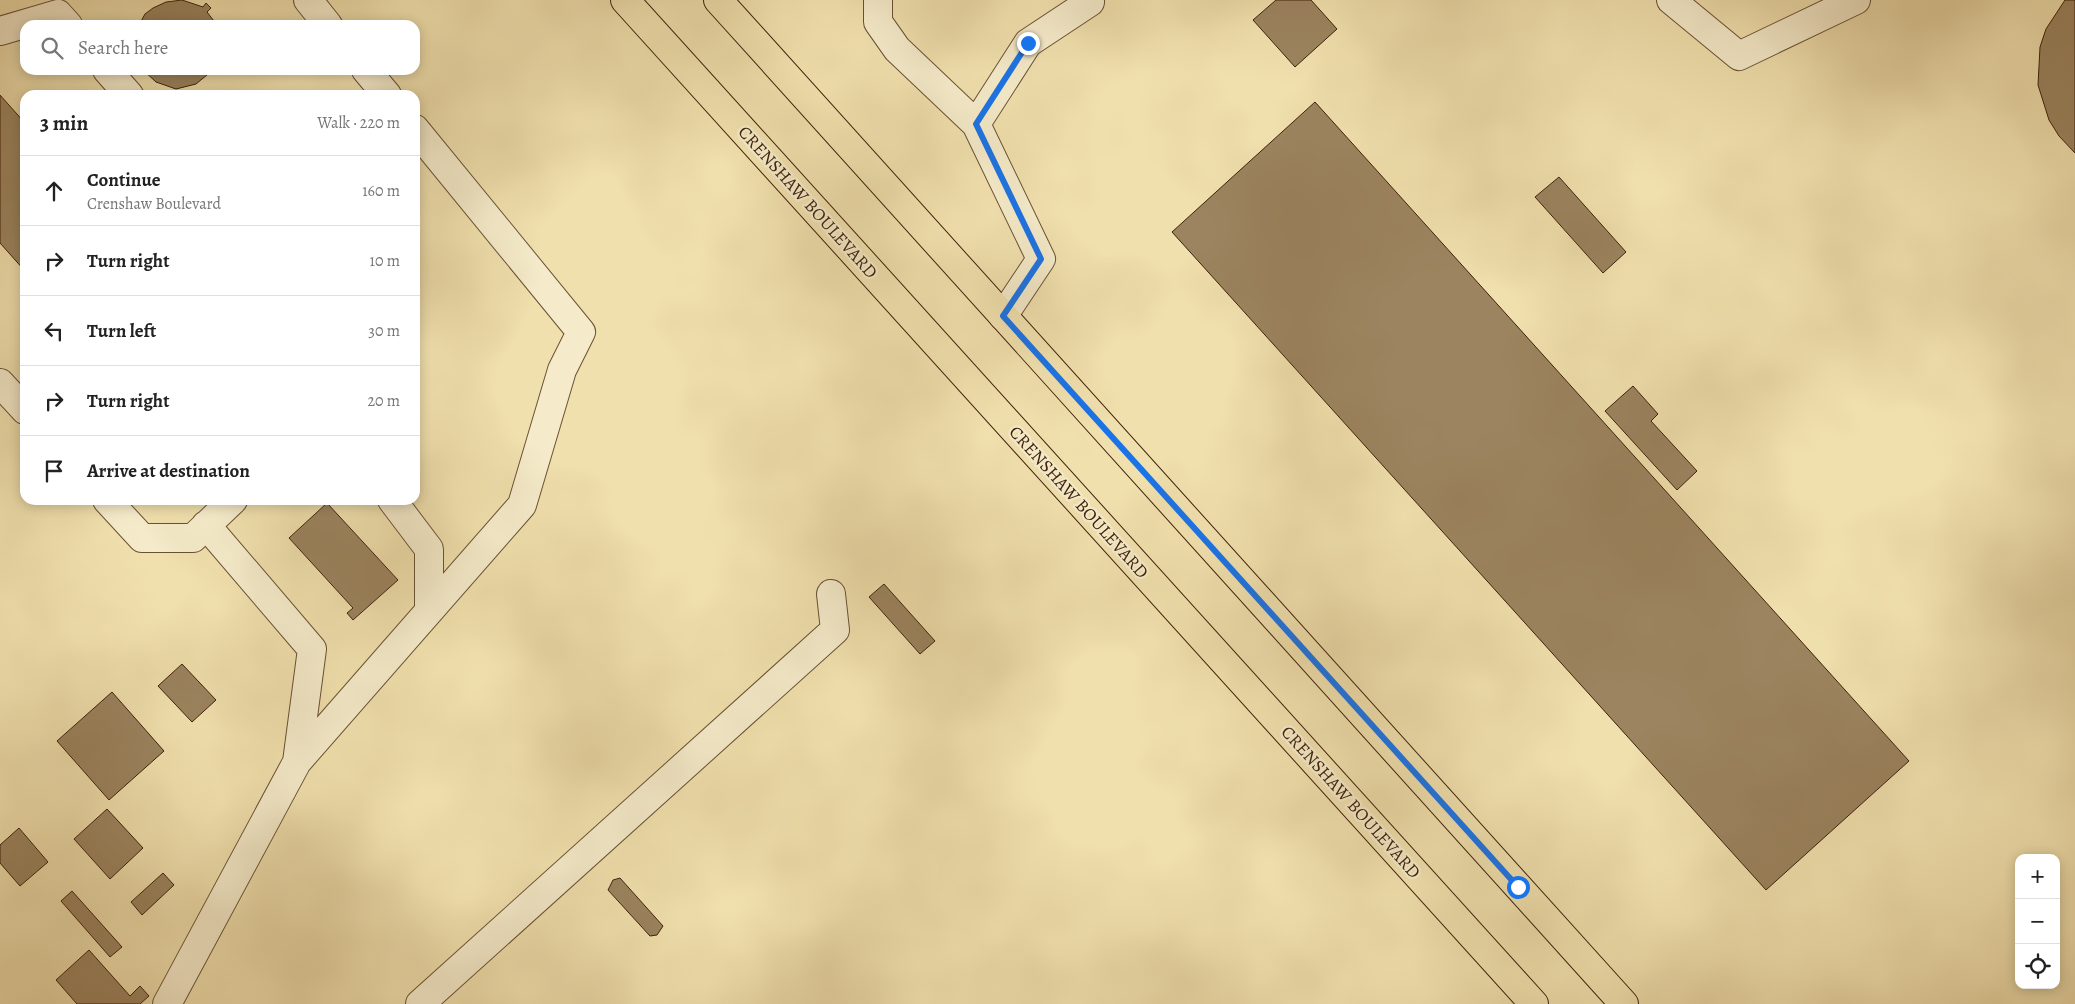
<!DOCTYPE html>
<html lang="en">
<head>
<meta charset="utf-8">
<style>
	:root { --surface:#fff; --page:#f2f2f2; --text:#222; --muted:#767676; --line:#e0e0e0 }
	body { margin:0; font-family:Alegreya,serif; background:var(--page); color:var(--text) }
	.controls { position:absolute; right:15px; bottom:15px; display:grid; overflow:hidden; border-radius:10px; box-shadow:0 2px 12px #0003 }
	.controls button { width:45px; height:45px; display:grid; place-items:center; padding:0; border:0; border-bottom:1px solid var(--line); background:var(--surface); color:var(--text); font:25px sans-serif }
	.stop { position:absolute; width:15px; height:15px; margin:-11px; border:4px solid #1a73e8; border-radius:50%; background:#fff }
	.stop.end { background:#1a73e8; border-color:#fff; box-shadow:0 1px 5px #0008 }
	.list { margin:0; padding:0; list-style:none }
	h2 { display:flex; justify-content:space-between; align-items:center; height:65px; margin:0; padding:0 20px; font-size:21px }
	h2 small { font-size:16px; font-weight:400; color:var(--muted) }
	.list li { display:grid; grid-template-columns:32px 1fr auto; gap:15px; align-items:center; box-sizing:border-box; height:70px; padding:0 20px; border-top:1px solid var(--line) }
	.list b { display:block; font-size:19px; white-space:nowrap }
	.list p { margin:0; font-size:16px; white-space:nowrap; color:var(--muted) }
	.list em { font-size:16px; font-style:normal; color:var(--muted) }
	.icon { flex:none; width:28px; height:28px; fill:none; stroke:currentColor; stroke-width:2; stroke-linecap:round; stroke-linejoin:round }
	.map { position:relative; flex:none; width:2075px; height:1004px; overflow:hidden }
	.search { position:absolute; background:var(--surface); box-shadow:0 2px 12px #0003; left:20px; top:20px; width:400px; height:55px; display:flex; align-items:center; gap:12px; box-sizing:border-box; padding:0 18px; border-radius:15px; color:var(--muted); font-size:19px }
	.panel { position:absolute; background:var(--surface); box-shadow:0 2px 12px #0003; left:20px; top:90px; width:400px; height:415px; border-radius:15px }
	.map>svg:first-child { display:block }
	.building { fill:#9b845f; stroke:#3e210b }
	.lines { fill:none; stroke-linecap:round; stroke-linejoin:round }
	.minor-casing { stroke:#6a5134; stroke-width:30 }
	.major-casing { stroke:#3e210b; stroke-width:30 }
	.minor { stroke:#f5ebca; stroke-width:28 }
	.major { stroke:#f0e0ad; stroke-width:28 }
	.route { stroke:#1a73e8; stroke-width:6 }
	.labels { text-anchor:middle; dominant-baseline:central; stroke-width:4.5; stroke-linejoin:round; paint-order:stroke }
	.street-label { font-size:18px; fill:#3e210b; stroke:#f5ebca }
</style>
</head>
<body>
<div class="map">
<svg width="2075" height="1004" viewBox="0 0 2075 1004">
	<rect width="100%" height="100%" fill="#f0e0ad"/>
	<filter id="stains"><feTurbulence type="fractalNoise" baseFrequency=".004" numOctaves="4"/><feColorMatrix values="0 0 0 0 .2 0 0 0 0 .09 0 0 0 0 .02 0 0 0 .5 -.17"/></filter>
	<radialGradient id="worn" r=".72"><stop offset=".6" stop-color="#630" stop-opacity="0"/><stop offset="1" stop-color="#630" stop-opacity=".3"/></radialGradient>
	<path class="building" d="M182 0 203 7 206 3 211 8 207 12 217 25H139L145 14 153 8 166 2Z
		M1276 0H1311L1337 29 1295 67 1253 20Z
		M2065 0H2075V153L2059 136 2049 120 2038 85 2040 47 2046 29Z
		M143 70H213L196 84 176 89 156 82Z
		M0 95 25 123V271L0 243Z
		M1315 102 1909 761 1766 890 1172 232Z
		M1559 177 1626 252 1603 273 1535 197Z
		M1633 386 1658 414 1651 421 1697 471 1677 490 1605 411Z
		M327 503 398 580 353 620 347 613 353 608 289 538Z
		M884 584 935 641 920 654 869 597Z
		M182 664 216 700 192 722 158 686Z
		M112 692 164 751 109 800 57 741Z
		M107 809 143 848 110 879 74 839Z
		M19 828 48 862 20 886 0 863V845Z
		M163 873 174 885 142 915 131 902Z
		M620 878 663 926 657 935 650 936 608 890 613 880Z
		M72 891 122 947 110 957 61 901Z
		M89 950 130 996 140 986 149 996 140 1004H77L56 980Z"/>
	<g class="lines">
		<g class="minor-casing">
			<path id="minor" d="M308 0 328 25
				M878 0V22L897 49 976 124 1041 259 1003 316
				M1671 0 1739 56 1856 0
				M0 31 58 14 68 25
				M107 70 129 95
				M366 70 387 95
				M976 124 1028 43 1090 2
				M0 383 25 410
				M107 500 142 538H193L233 500
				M392 500 429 549V611
				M206 525 312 649 297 762
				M167 1004 297 762 522 505 562 370 581 332 415 129
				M420 1004 835 630 831 594"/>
		</g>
		<g class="major-casing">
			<path id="major" d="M625 0 1534 1004
				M718 0 1624 1004"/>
		</g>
		<use href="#minor" class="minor"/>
		<use href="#major" class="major"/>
	</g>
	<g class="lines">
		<path class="route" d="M1028 43 976 124 1041 259 1003 316 1518 887"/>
	</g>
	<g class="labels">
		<g class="street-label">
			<text transform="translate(808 202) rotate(48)">CRENSHAW BOULEVARD</text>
			<text transform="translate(1079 502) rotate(48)">CRENSHAW BOULEVARD</text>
			<text transform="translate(1351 802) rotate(48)">CRENSHAW BOULEVARD</text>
		</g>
	</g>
	<rect width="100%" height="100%" filter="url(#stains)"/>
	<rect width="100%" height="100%" fill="url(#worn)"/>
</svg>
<div class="controls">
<button>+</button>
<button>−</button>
<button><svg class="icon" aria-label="locate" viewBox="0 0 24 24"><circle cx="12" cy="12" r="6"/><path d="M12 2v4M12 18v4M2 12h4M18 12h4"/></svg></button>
</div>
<div class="stop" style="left:1518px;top:887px"></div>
<div class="stop end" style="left:1028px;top:43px"></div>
<div class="search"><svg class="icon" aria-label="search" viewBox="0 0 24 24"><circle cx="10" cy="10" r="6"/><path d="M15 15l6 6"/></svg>Search here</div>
<section class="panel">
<h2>3 min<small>Walk · 220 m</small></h2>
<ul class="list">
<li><svg class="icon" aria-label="ahead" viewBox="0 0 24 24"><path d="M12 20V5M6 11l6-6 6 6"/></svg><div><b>Continue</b><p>Crenshaw Boulevard</p></div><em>160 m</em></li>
<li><svg class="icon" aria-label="right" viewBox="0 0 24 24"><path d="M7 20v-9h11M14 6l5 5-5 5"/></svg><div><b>Turn right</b></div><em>10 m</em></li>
<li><svg class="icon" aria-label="left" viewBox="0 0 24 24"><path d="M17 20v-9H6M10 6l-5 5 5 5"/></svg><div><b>Turn left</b></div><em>30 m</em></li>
<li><svg class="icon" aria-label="right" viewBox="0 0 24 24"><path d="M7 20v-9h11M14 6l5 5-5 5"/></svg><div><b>Turn right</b></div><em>20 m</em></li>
<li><svg class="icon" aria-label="arrive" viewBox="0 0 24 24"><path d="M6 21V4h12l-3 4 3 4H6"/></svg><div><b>Arrive at destination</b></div></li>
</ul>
</section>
</div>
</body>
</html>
